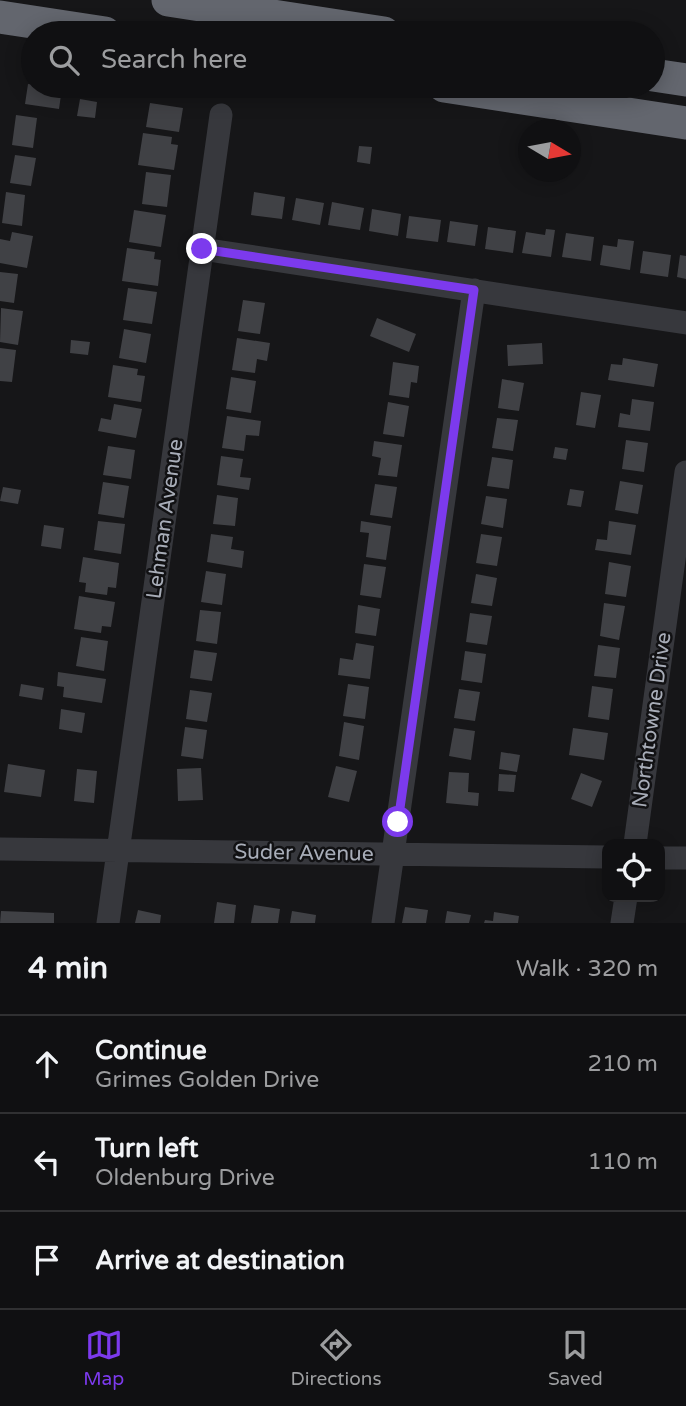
<!DOCTYPE html>
<html lang="en">
<head>
<meta charset="utf-8">
<style>
	:root { --surface:#101012; --page:#19191b; --text:#f1f3f6; --muted:#9c9d9f; --line:#303032; --accent:#7c3aed }
	body { margin:0; font-family:"Varela Round",sans-serif; background:var(--page); color:var(--text) }
	.controls { position:absolute; right:21px; bottom:21px; display:grid; overflow:hidden; border-radius:14px; box-shadow:0 4px 18px #0003 }
	.controls button { width:63px; height:63px; display:grid; place-items:center; padding:0; border:0; border-bottom:2px solid var(--line); background:var(--surface); color:var(--text); font:35px sans-serif }
	.compass { position:absolute; left:518px; top:119px; width:63px; height:63px; border-radius:50%; background:var(--surface); box-shadow:0 4px 18px #0003; rotate:100deg }
	.stop { position:absolute; width:21px; height:21px; margin:-16px; border:5px solid #7c3aed; border-radius:50%; background:#fff }
	.stop.end { background:#7c3aed; border-color:#fff; box-shadow:0 2px 7px #0008 }
	.list { margin:0; padding:0; list-style:none }
	h2 { display:flex; justify-content:space-between; align-items:center; height:91px; margin:0; padding:0 28px; font-size:30px }
	h2 small { font-size:23px; font-weight:400; color:var(--muted) }
	.list li { display:grid; grid-template-columns:46px 1fr auto; gap:21px; align-items:center; box-sizing:border-box; height:98px; padding:0 28px; border-top:2px solid var(--line) }
	.list b { display:block; font-size:26px; white-space:nowrap }
	.list p { margin:0; font-size:23px; white-space:nowrap; color:var(--muted) }
	.list em { font-size:23px; font-style:normal; color:var(--muted) }
	.icon { flex:none; width:38px; height:38px; fill:none; stroke:currentColor; stroke-width:2; stroke-linecap:round; stroke-linejoin:round }
	.map { position:relative; flex:none; width:686px; height:923px; overflow:hidden }
	.search { position:absolute; background:var(--surface); box-shadow:0 4px 18px #0003; left:21px; right:21px; top:21px; height:77px; display:flex; align-items:center; gap:18px; box-sizing:border-box; padding:0 24px; border-radius:38px; color:var(--muted); font-size:26px }
	.sheet { height:385px; background:var(--surface) }
	nav { display:flex; justify-content:space-around; align-items:center; box-sizing:border-box; height:98px; border-top:2px solid var(--line); background:var(--surface); font-size:19px; color:var(--muted) }
	nav a { display:grid; justify-items:center; gap:4px }
	nav .on { color:var(--accent) }
	.map>svg:first-child { display:block }
	.building { fill:#404145 }
	.lines { fill:none; stroke-linecap:round; stroke-linejoin:round }
	.minor { stroke:#37383d; stroke-width:23 }
	.highway { stroke:#63666e; stroke-width:33 }
	.route { stroke:#7c3aed; stroke-width:9 }
	.labels { text-anchor:middle; dominant-baseline:central; stroke-width:5; stroke-linejoin:round; paint-order:stroke }
	.street-label { font-size:21px; fill:#a8adb8; stroke:#111113 }
</style>
</head>
<body>
<div class="map">
<svg width="686" height="923" viewBox="0 0 686 923">
	<rect width="100%" height="100%" fill="#161618"/>
	<path class="building" d="M28 84 62 88 59 109 25 104Z
		M80 99 97 102 95 118 77 116Z
		M150 103 183 108 179 132 146 127Z
		M16 115 37 118 33 148 12 145Z
		M143 133 172 137 171 144 178 145 174 170 138 165Z
		M359 146 372 147 370 164 357 162Z
		M15 155 36 158 31 186 10 183Z
		M146 172 171 175 167 207 142 204Z
		M6 192 25 195 22 226 2 223Z
		M254 192 285 197 282 219 251 215Z
		M296 198 324 203 320 225 292 220Z
		M332 202 364 208 360 230 328 225Z
		M372 209 401 214 398 236 369 231Z
		M134 210 166 215 161 247 129 242Z
		M409 216 441 220 438 242 406 238Z
		M450 221 478 225 475 246 447 242Z
		M488 227 516 231 513 253 485 249Z
		M546 229 555 230 551 257 522 253 526 232 545 235Z
		M12 232 33 236 27 268 0 263V239L10 241Z
		M566 233 594 237 591 261 562 257Z
		M618 239 634 241 630 270 600 265 603 245 617 247Z
		M127 248 155 252 154 259 161 260 158 286 122 281Z
		M643 251 671 255 668 277 640 273Z
		M680 255 686 256V279L677 277Z
		M0 272 18 274 14 303 0 301Z
		M128 288 157 292 152 324 123 320Z
		M243 300 265 303 260 334 238 331Z
		M1 308 23 311 18 345 0 342Z
		M377 318 416 334 409 352 370 336Z
		M124 329 151 334 146 363 119 358Z
		M237 338 270 343 267 361 257 359 255 373 232 370Z
		M71 340 90 342 88 355 70 353Z
		M542 343 543 364 508 366 507 345Z
		M0 348 16 350 12 382 0 381Z
		M623 358 658 364 654 387 608 380 611 364 622 365Z
		M393 362 419 366 417 383 411 382 409 398 389 395Z
		M113 365 138 369 137 375 145 376 141 402 108 397Z
		M231 377 256 381 251 413 226 409Z
		M502 379 524 383 519 411 498 408Z
		M581 392 601 395 595 428 576 425Z
		M632 399 654 402 650 431 618 427 620 413 630 415Z
		M388 402 409 406 404 437 383 434Z
		M114 404 142 409 136 438 98 431 101 418 111 420Z
		M227 416 261 421 259 436 246 435 244 451 222 448Z
		M497 418 518 420 513 451 492 448Z
		M626 440 648 443 644 472 622 469Z
		M374 441 402 445 397 477 378 475 381 458 372 456Z
		M108 446 135 450 131 479 103 475Z
		M555 447 568 449 566 460 553 458Z
		M221 456 243 459 240 477 251 478 249 490 217 485Z
		M492 457 513 460 509 489 487 486Z
		M620 481 643 485 638 514 615 510Z
		M103 482 129 486 124 518 98 514Z
		M375 484 397 487 392 518 370 515Z
		M3 487 21 490 18 504 0 501Z
		M570 489 584 491 581 507 567 505Z
		M217 495 238 498 235 526 213 524Z
		M486 496 507 499 503 528 481 524Z
		M98 521 125 524 121 554 94 550Z
		M361 521 391 526 386 560 366 557 369 533 360 532Z
		M609 521 636 525 631 555 595 550 597 539 607 540Z
		M44 525 64 528 61 549 41 546Z
		M211 534 233 537 231 549 244 551 242 568 207 562Z
		M481 534 502 537 497 566 476 563Z
		M83 557 119 563 116 588 108 587 107 595 85 592 86 583 79 582Z
		M609 562 631 566 626 597 605 594Z
		M364 564 386 567 381 598 360 595Z
		M206 571 226 574 222 605 201 602Z
		M476 574 497 578 492 606 471 603Z
		M79 596 115 602 111 627 102 626 101 633 74 629Z
		M604 603 625 606 619 640 600 636Z
		M358 605 380 609 376 636 355 633Z
		M200 610 221 612 217 644 196 641Z
		M470 613 492 616 487 645 466 642Z
		M81 637 108 641 104 671 76 666Z
		M356 643 374 646 370 679 338 675 340 658 353 660Z
		M598 645 620 648 616 678 594 676Z
		M194 650 217 653 212 681 190 678Z
		M465 651 486 654 482 683 461 680Z
		M58 672 106 679 102 703 63 697 64 687 57 686Z
		M21 684 44 688 42 700 19 696Z
		M348 684 369 687 365 719 343 716Z
		M592 686 613 689 609 720 588 717Z
		M459 689 480 692 475 721 454 718Z
		M190 690 212 693 207 722 186 719Z
		M61 709 85 713 82 733 59 729Z
		M344 722 364 726 359 760 339 756Z
		M185 727 207 730 203 759 181 756Z
		M454 728 475 731 471 760 449 756Z
		M573 728 608 733 604 760 569 755Z
		M501 752 520 755 517 772 499 769Z
		M8 764 45 770 41 797 4 792Z
		M336 766 357 771 349 802 328 797Z
		M201 768 203 800 178 801 177 769Z
		M77 769 97 771 94 803 74 801Z
		M449 772 469 773 468 792 479 793 478 806 446 803Z
		M581 773 602 781 592 807 571 799Z
		M499 774 516 775 514 792 498 791Z
		M217 902 236 905 234 923H214Z
		M254 905 280 909 278 923H251Z
		M405 907 428 910 426 923H402Z
		M138 910 161 915 160 923H135Z
		M1 911 54 913V923H0Z
		M292 911 316 915 315 923H290Z
		M447 911 471 915 469 923H445Z
		M494 912 519 916 518 923H484L485 920 493 921Z"/>
	<g class="lines">
		<path class="minor" d="M202 249 686 323
			M635 844 686 472
			M0 849 607 857
			M660 858H686
			M108 923 221 115
			M383 923 474 290
			M622 923 626 897"/>
		<path class="highway" d="M168 0 384 33
			M0 17 105 33
			M653 75 686 80
			M444 86 686 123"/>
	</g>
	<g class="lines">
		<path class="route" d="M202 249 474 290 398 822"/>
	</g>
	<g class="labels">
		<g class="street-label">
			<text transform="translate(165 519) rotate(-82)">Lehman Avenue</text>
			<text transform="translate(652 720) rotate(-82)">Northtowne Drive</text>
			<text transform="translate(304 853) rotate(1)">Suder Avenue</text>
		</g>
	</g>
</svg>
<div class="controls">
<button><svg class="icon" aria-label="locate" viewBox="0 0 24 24"><circle cx="12" cy="12" r="6"/><path d="M12 2v4M12 18v4M2 12h4M18 12h4"/></svg></button>
</div>
<svg class="compass" viewBox="-18 -18 36 36"><path d="M0-13l5 13h-10z" fill="#e53935"/><path d="M0 13l5-13h-10z" fill="#9c9d9f"/></svg>
<div class="stop" style="left:398px;top:822px"></div>
<div class="stop end" style="left:202px;top:249px"></div>
<div class="search"><svg class="icon" aria-label="search" viewBox="0 0 24 24"><circle cx="10" cy="10" r="6"/><path d="M15 15l6 6"/></svg>Search here</div>
</div>
<section class="sheet">
<h2>4 min<small>Walk · 320 m</small></h2>
<ul class="list">
<li><svg class="icon" aria-label="ahead" viewBox="0 0 24 24"><path d="M12 20V5M6 11l6-6 6 6"/></svg><div><b>Continue</b><p>Grimes Golden Drive</p></div><em>210 m</em></li>
<li><svg class="icon" aria-label="left" viewBox="0 0 24 24"><path d="M17 20v-9H6M10 6l-5 5 5 5"/></svg><div><b>Turn left</b><p>Oldenburg Drive</p></div><em>110 m</em></li>
<li><svg class="icon" aria-label="arrive" viewBox="0 0 24 24"><path d="M6 21V4h12l-3 4 3 4H6"/></svg><div><b>Arrive at destination</b></div></li>
</ul>
</section>
<nav>
<a class="on"><svg class="icon" aria-label="map" viewBox="0 0 24 24"><path d="M3 6l6-2 6 2 6-2v14l-6 2-6-2-6 2zM9 4v14M15 6v14"/></svg>Map</a>
<a><svg class="icon" aria-label="directions" viewBox="0 0 24 24"><path d="M12 3l9 9-9 9-9-9zM9 14v-3h6M13 9l2 2-2 2"/></svg>Directions</a>
<a><svg class="icon" aria-label="saved" viewBox="0 0 24 24"><path d="M7 4h10v16l-5-4-5 4z"/></svg>Saved</a>
</nav>
</body>
</html>
